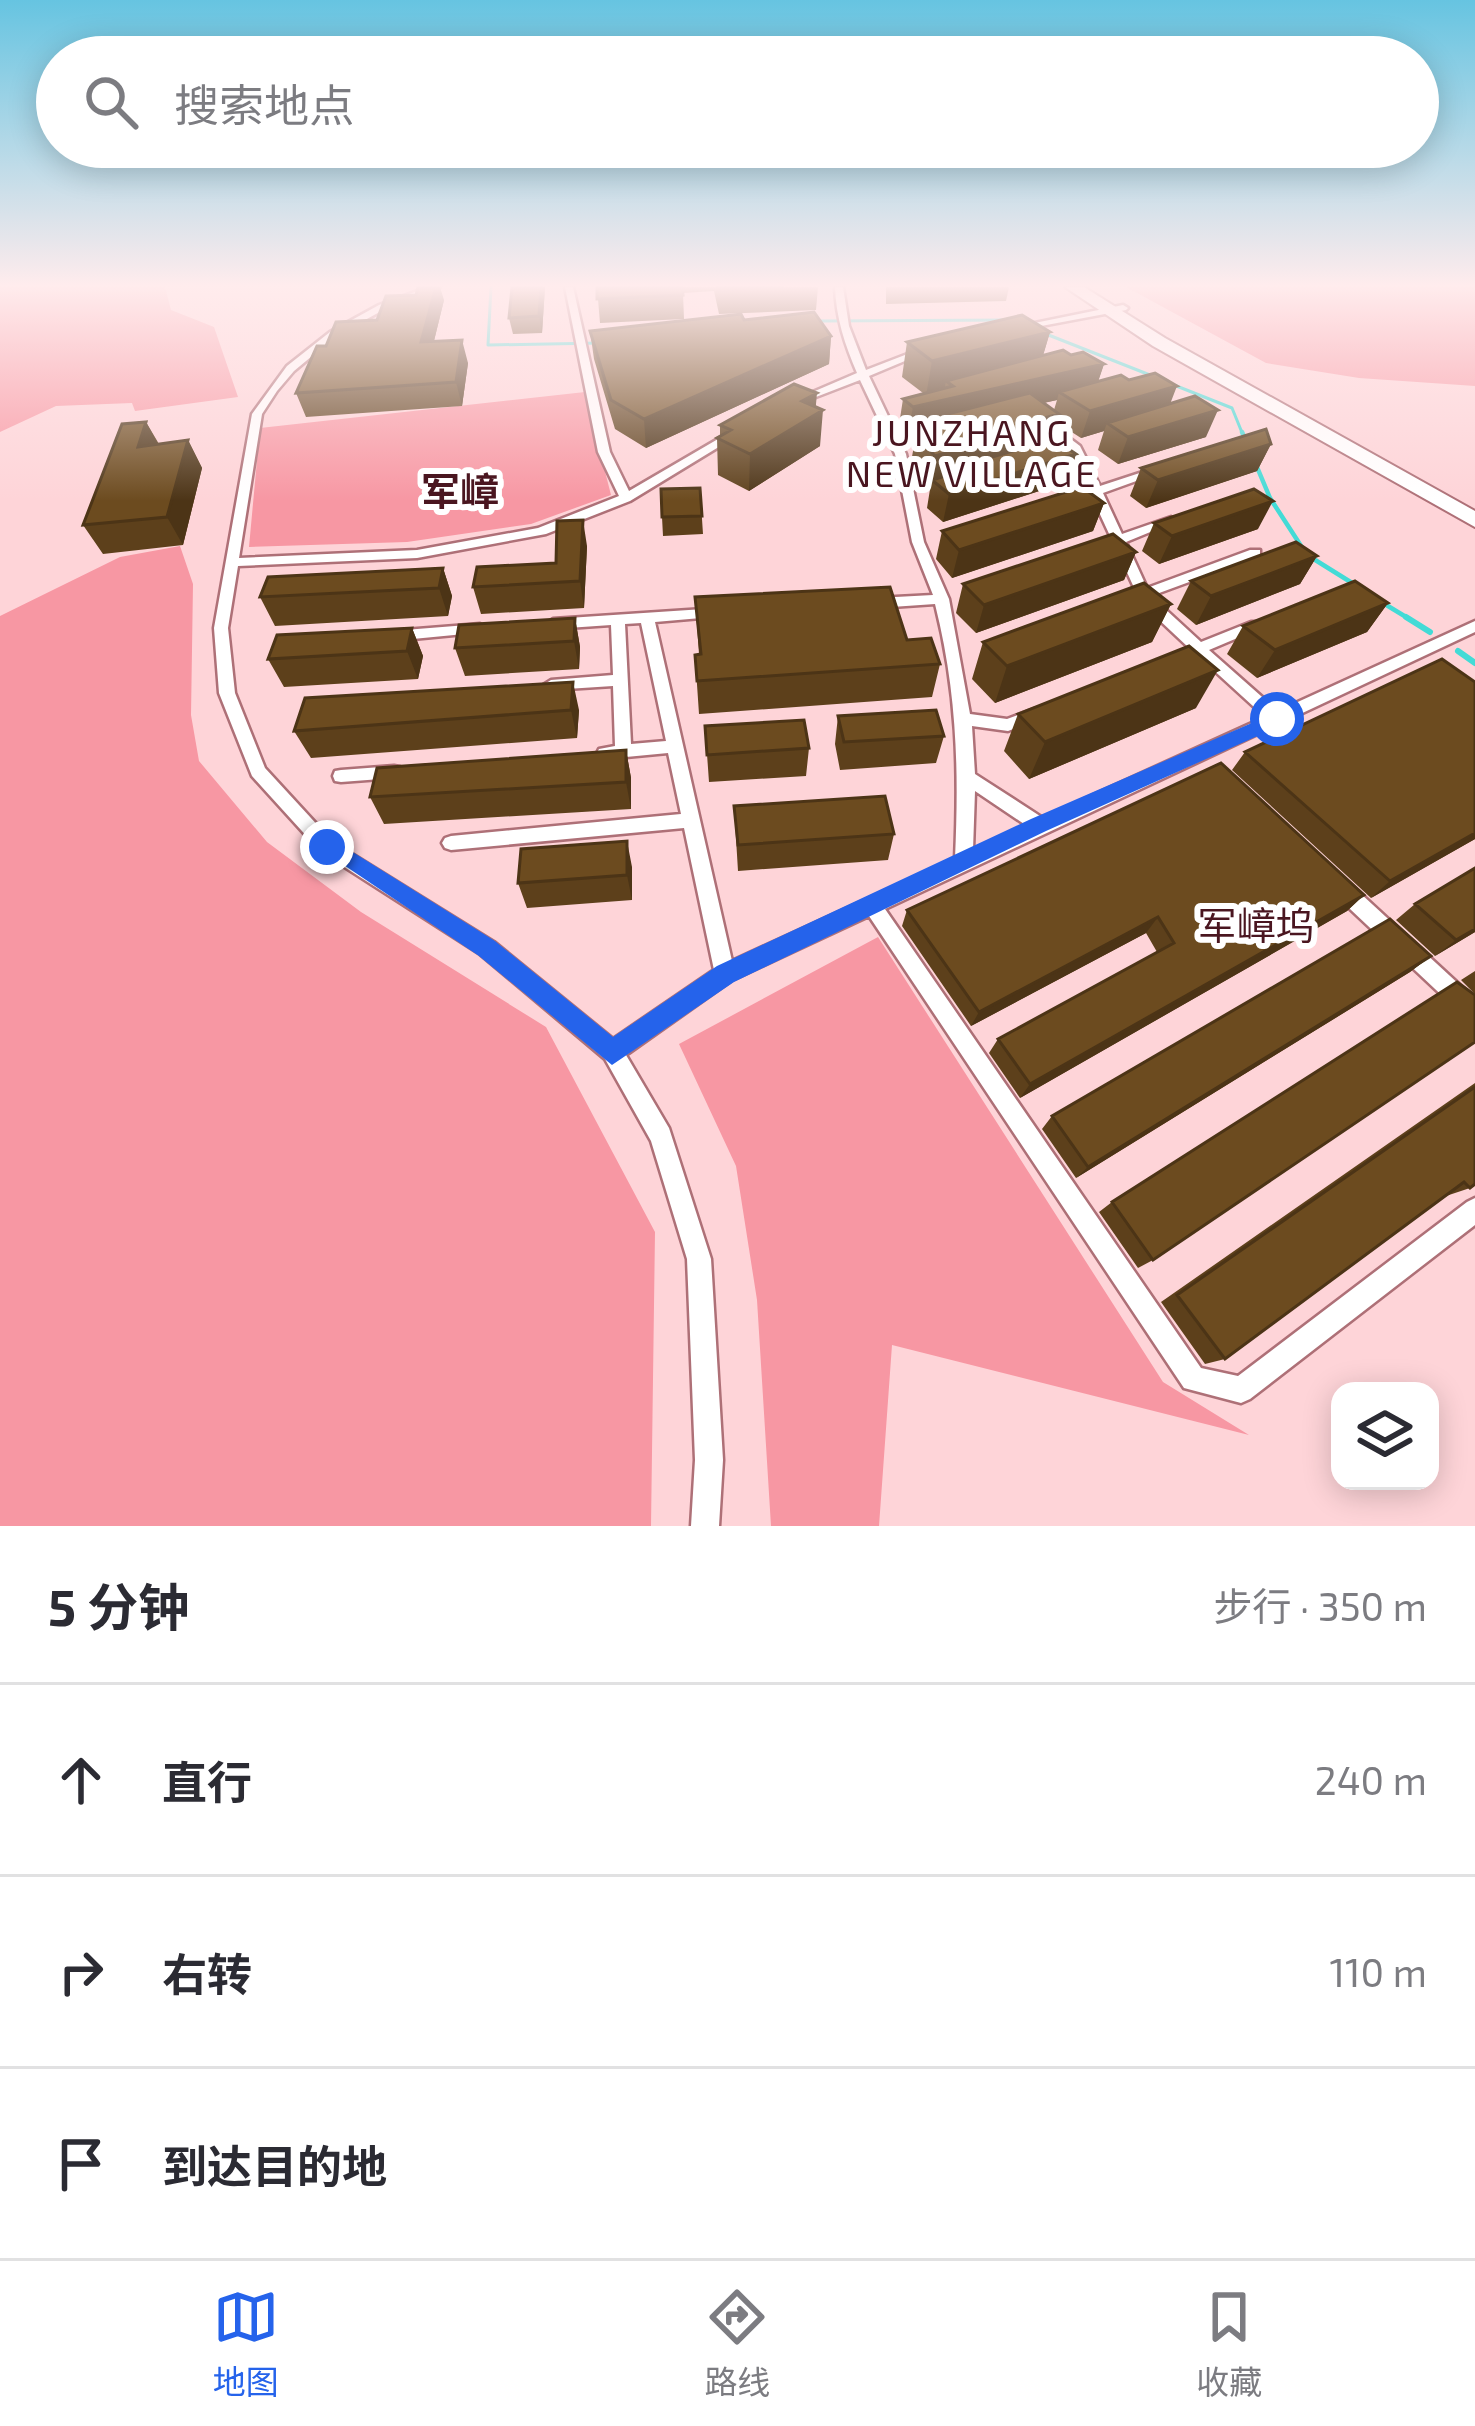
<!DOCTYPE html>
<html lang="zh">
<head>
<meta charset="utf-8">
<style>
	:root { --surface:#fff; --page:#f2f2f3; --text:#2b2b33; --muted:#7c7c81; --line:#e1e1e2; --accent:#2563eb }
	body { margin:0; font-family:"Exo 2","Noto Sans SC",sans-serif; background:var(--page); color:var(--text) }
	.controls { position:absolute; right:36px; bottom:36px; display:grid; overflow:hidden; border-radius:24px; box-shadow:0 6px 30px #0003 }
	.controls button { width:108px; height:108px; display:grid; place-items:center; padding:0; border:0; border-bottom:3px solid var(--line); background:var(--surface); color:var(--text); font:60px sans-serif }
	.stop { position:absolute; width:36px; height:36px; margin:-27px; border:9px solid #2563eb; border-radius:50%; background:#fff }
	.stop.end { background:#2563eb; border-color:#fff; box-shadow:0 3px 12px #0008 }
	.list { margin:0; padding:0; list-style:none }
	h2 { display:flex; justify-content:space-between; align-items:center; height:156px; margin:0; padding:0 48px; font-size:51px }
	h2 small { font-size:39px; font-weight:400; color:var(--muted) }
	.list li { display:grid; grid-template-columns:78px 1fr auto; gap:36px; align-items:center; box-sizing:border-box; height:192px; padding:0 48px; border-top:3px solid var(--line) }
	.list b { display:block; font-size:45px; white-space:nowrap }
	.list em { font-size:39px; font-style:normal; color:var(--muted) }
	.icon { flex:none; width:66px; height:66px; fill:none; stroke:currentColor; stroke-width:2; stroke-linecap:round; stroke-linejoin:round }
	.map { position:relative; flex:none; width:1475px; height:1526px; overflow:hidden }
	.search { position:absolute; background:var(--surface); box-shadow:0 6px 30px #0003; left:36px; right:36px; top:36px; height:132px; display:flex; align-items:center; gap:30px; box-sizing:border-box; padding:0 42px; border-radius:66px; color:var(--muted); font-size:45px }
	.sheet { height:732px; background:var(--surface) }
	nav { display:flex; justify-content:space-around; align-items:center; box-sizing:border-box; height:168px; border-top:3px solid var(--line); background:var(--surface); font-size:33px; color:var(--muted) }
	nav a { display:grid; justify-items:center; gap:6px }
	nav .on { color:var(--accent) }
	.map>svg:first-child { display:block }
	.green { fill:#f797a3 }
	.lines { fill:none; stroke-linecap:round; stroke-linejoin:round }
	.stream-far2 { stroke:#43dbd6; stroke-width:3 }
	.stream-far1 { stroke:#43dbd6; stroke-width:4.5 }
	.stream { stroke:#43dbd6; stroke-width:6 }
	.street-casing { stroke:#ae7077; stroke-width:5 }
	.highway-casing { stroke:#ae7077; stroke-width:4 }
	.street { fill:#fff; fill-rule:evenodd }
	.highway { fill:#fff; fill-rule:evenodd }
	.wall { fill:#5d401b; fill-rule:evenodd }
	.shaded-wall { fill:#4c3416 }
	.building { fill:#6c4b1f; stroke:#4c3416; stroke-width:3 }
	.route { fill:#2563eb }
	.labels { text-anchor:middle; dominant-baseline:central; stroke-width:12; stroke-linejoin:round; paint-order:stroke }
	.far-quarter-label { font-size:36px; letter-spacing:3px; fill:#4a1620; stroke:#fff }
	.far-district-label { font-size:39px; font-weight:bold; fill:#4a1620; stroke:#fff }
	.neighbourhood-label { font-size:39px; fill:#4a1620; stroke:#fff }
</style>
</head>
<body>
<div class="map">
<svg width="1475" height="1526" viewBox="0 0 1475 1526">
	<rect width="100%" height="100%" fill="#fed4d8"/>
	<path class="green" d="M0 287H165L171 310 214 327 238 397 135 411 132 403 56 406 0 432Z
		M1126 287H1475V386L1359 378 1266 363Z
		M585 392 611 495 531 524 407 542 249 547 260 428Z
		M180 546 193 584 191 715 199 761 267 842 361 912 546 1027 655 1232 651 1526H0V616L120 557Z
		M878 937 1163 1382 1249 1435 892 1345 879 1526H771L757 1300 736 1166 679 1044Z"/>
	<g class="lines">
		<path class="stream-far2" d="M491 287 488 345 600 343
			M816 321 1011 320
			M1046 334 1150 375
			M1174 385 1232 408 1243 435"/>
		<path class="stream-far1" d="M1242 432 1247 443
			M1257 467 1270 498 1303 549
			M1312 558 1357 586
			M1383 603 1411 620"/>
		<path class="stream" d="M1406 617 1430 632
			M1458 651 1475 663"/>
		<g class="street-casing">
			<path id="street" d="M428 287H440L385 309 336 336 294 371 277 391 262 414 239 558 417 550 538 528 619 496 598 452 565 287H573L610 452 629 491 730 432 740 434 630 501 546 534 417 558 238 566 228 628 235 693 265 768 333 842 494 942 613 1039 714 970 684 828 451 850 445 848 442 843 445 838 451 836 681 814 668 753 605 759 597 753 599 749 615 746 613 686 551 690 543 685 551 680 613 675 611 625 553 629 546 624 553 619 719 608 726 613 724 616 655 622 732 961 955 859C959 768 957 692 935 604L877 608 870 603 877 598 933 595 912 542 895 454 860 380 803 402 794 400 857 373C845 345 836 318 835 287H843L849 326 866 370 923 348 931 350 869 376 906 454 924 542 949 599 970 714 1007 719 1034 709 1042 715 1040 719 1008 731 972 726 975 774 1043 818 1265 717 1197 655 1186 656 1184 652 1188 647 1139 601 1131 600 1129 597 1136 592 1115 546H1105L1104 543 1111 538 1092 497 1086 499 1080 495 1089 490 1071 450 1031 419V415H1039L1080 446 1100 486 1158 467 1164 471 1103 493 1122 534 1171 517 1177 521 1126 542 1147 588 1250 550H1260V556L1151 596 1201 642 1251 622H1261L1263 625 1261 628 1209 650 1278 711 1475 621V632L885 909 1201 1368 1238 1376 1467 1202 1475 1198V1225L1250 1399 1241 1403 1184 1388 869 916 732 980 626 1055 669 1128 711 1259 723 1460 719 1526H691L695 1460 687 1259 651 1141 605 1059 480 954 321 852 252 776 219 693 214 628 252 414 287 366 330 332 379 305ZM641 623 666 741 631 744 625 624ZM975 791 1027 826 973 850Z
				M1123 305 1128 308 1126 310 1015 331 1010 328Z
				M480 624 487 629 485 632 392 641 385 636 392 631Z
				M394 766 400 767 402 772 400 777 394 778 341 782 335 781 333 776 335 771 341 770Z
				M1340 879 1347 881 1475 999V1023L1468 1020 1333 893 1331 887 1333 881Z"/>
		</g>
		<g class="highway-casing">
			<path id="highway" d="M1065 287H1084L1165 338 1475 511V527L1153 346Z"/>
		</g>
		<use href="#street" class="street"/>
		<use href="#highway" class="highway"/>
	</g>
	<path class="wall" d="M545 287 542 333 513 334 509 318Z
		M597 287H818L816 310 719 314 714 291 683 293 684 319 600 323Z
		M886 287H1009L1006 301 886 304Z
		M444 300 434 341 468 363 462 406 306 417 296 393 377 320Z
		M744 320 831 336 829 364 646 448 615 429 594 359 590 331Z
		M1050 332 1043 355H1071L1104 364 1098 381 1170 404 1206 437 1118 464 1098 450 1104 431 1081 438 1056 422 1051 440 1076 454 1067 482 943 522 927 508 931 483 911 462 916 435 926 432V429L908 434 899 425 903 399 923 393 902 377 907 342ZM1057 400 1054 410 1043 403Z
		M815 407 820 446 749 491 718 475 717 438 720 437V425Z
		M146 422 159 444 188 440 202 468 183 545 103 554 83 525Z
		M1271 444 1257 471 1146 508 1130 496 1141 468Z
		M700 488 703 534 663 536 662 517Z
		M1104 503 1093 531 952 578 936 559 942 531Z
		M1154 523 1258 529 1159 564 1142 551Z
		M587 546 584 608 481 614 473 587 556 563Z
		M1136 552 1124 580 976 633 956 613 963 584Z
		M1317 556 1300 584 1196 625 1177 609 1191 581Z
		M443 568 452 596 448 616 275 626 260 597Z
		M695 597 907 640 940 664 932 697 699 714 695 655 699 654Z
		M1388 603 1367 632 1257 678 1227 654 1243 626Z
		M1171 604 1152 642 995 703 972 679 983 642Z
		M575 618 580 647 579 669 465 676 455 648Z
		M412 628 423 656 418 679 284 687 268 659Z
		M1475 682V839L1371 898 1232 770 1245 752Z
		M1196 708 1029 779 1004 751 1018 714Z
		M579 710 577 738 311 758 294 731Z
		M838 716 944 736 936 763 840 770 835 744Z
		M705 726 809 748 806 776 709 782Z
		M626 750 631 778V809L384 824 370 797Z
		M734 806 894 834 888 860 738 871Z
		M632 867V900L527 908 518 883Z
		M1364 895 1347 911 1020 1098 989 1053 998 1039 1157 952 1146 933 971 1026 902 926 907 910Z
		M1415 904 1475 932 1435 956 1396 920Z
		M1431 956 1410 972 1076 1178 1042 1129 1052 1116Z
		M1475 971V994L1461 980Z
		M1475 1083V1184L1470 1188 1443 1197 1225 1359 1205 1364 1161 1302Z
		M1112 1202 1153 1260 1138 1268 1099 1212Z"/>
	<path class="shaded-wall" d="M436 287H440L444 300 428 365 421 342Z
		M541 287H545L542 333 539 316Z
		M1050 332 1040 366 953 386 946 381 944 391 926 396 932 361Z
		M831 336 829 364 646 448 644 419Z
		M462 340 468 363 462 406 456 382Z
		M1104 364 1095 391 1059 392 1057 400 938 427 928 419 926 429 908 434 913 407Z
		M1177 386 1167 412 1107 423 1104 431 1081 438 1090 411Z
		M817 393 815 415 823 410 820 446 749 491 750 454 802 401Z
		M1218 410 1206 437 1118 464 1128 437Z
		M1059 414 1051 441 955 473 951 469 949 478 932 480 930 484 935 456 1029 422Z
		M146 422 161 449 138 447Z
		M188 440 202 468 183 545 167 517Z
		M1271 444 1257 471 1146 508 1158 480Z
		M1076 454 1067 482 943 522 949 494Z
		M1273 501 1258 529 1159 564 1172 536Z
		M1104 503 1093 531 952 578 959 550Z
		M583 520 587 546 584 608 580 581Z
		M1136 552 1124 580 976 633 984 605Z
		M1317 556 1300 584 1196 625 1211 596Z
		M443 568 452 596 448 616 439 588Z
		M1388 603 1367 632 1257 678 1275 650Z
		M1171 604 1152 642 995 703 1007 666Z
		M575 618 580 647 579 669 574 641Z
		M412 628 423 656 418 679 407 651Z
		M1218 670 1196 708 1029 779 1045 742Z
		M573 682 579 710 577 738 571 710Z
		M626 750 631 778V809L626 782Z
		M1475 833V839L1371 898 1390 881Z
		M627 841 632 867V900L627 875Z
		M1364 895 1347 911 1020 1098 1030 1084Z
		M1158 917 1146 933 971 1026 979 1012Z
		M1475 929V932L1435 956 1456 940Z
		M1431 956 1410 972 1076 1178 1088 1167Z"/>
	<path class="building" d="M418 287H436L421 342 462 340 456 382 296 393 317 346H326L336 322 377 320 386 296 416 295Z
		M512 287H541L539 316 509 318Z
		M597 287H682L683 295 597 299Z
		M718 287H784L718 290Z
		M814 312 831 336 644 419 611 400 590 331 741 314 744 320Z
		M1022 315 1050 332 932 361 907 342Z
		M1063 350 1071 355 1083 352 1104 364 913 407 903 399 953 386 946 381Z
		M1155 373 1177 386 1090 411 1059 392 1121 375 1129 380Z
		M794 384 817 393 802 401 823 410 750 454 717 438 731 430 720 425Z
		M1030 393 1059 414 1029 422 1037 427 935 456 916 435 940 428 928 419Z
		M1195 396 1218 410 1128 437 1107 423Z
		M146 422 138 447 188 440 167 517 83 525 122 424Z
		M1266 429 1271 444 1158 480 1141 468Z
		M1054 439 1076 454 949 494 932 480 955 473 951 469Z
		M1082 487 1104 503 959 550 942 531Z
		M700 488 702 516 662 517 661 489Z
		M1254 489 1273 501 1172 536 1154 523Z
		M583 520 580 581 473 587 477 567 556 563 557 521Z
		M1113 534 1136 552 984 605 963 584Z
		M1296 542 1317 556 1211 596 1191 581Z
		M443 568 439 588 260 597 268 577Z
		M1355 581 1388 603 1275 650 1243 626Z
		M1144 583 1171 604 1007 666 983 642Z
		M890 587 907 640 931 638 940 664 697 681 695 655 701 654 695 597Z
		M575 618 574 641 455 648 459 625Z
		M412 628 407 651 268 659 277 635Z
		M1189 646 1218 670 1045 742 1018 714Z
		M1442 659 1475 682V833L1390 881 1245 752Z
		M573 682 571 710 294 731 305 698Z
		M936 710 944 736 844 742 838 716Z
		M804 720 809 748 707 755 705 726Z
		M626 750V782L370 797 377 768Z
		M1221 763 1364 895 1030 1084 998 1039 1174 943 1158 917 979 1012 907 910Z
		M885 796 894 834 738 845 734 806Z
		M627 841V875L518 883 521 849Z
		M1475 868V929L1456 940 1415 904Z
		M1390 919 1431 956 1088 1167 1052 1116Z
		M1457 982 1475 995V1042L1153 1260 1112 1202Z
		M1475 1087V1184L1470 1188 1464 1182 1225 1359 1177 1295Z"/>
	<linearGradient id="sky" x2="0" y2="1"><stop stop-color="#66c4e1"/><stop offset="0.57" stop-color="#ffeced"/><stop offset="1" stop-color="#ffeced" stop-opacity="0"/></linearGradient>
	<rect width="1475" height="501" fill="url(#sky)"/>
	<path class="route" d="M1277 712 1286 719 1284 724 1046 831 734 982 612 1065 479 956 317 847 320 841H335L495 941 613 1037 717 966 1031 819Z"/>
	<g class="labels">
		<g class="far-quarter-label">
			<text x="972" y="431">JUNZHANG<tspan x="972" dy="41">NEW VILLAGE</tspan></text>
		</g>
		<g class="far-district-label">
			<text x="460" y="490">军嶂</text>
		</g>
		<g class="neighbourhood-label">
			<text x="1256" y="924">军嶂坞</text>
		</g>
	</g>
</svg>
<div class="controls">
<button><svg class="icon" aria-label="layers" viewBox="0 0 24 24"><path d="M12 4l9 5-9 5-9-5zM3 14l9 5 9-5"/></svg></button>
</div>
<div class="stop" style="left:1277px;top:719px"></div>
<div class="stop end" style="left:327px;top:847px"></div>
<div class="search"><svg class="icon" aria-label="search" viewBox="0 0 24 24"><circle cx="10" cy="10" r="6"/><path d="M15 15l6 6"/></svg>搜索地点</div>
</div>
<section class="sheet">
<h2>5 分钟<small>步行 · 350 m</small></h2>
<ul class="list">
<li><svg class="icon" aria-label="ahead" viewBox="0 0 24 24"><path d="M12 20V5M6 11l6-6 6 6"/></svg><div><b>直行</b></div><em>240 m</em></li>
<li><svg class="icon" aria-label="right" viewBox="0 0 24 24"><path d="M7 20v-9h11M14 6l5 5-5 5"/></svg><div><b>右转</b></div><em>110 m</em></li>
<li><svg class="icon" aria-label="arrive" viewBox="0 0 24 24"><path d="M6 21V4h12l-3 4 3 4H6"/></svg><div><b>到达目的地</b></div></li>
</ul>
</section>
<nav>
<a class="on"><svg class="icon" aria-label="map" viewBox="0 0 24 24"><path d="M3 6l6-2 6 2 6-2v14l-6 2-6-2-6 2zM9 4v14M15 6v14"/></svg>地图</a>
<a><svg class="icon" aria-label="directions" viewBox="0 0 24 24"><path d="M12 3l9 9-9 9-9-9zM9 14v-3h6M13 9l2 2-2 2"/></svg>路线</a>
<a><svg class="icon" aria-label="saved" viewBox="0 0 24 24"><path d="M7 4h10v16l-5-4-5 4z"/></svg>收藏</a>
</nav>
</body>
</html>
